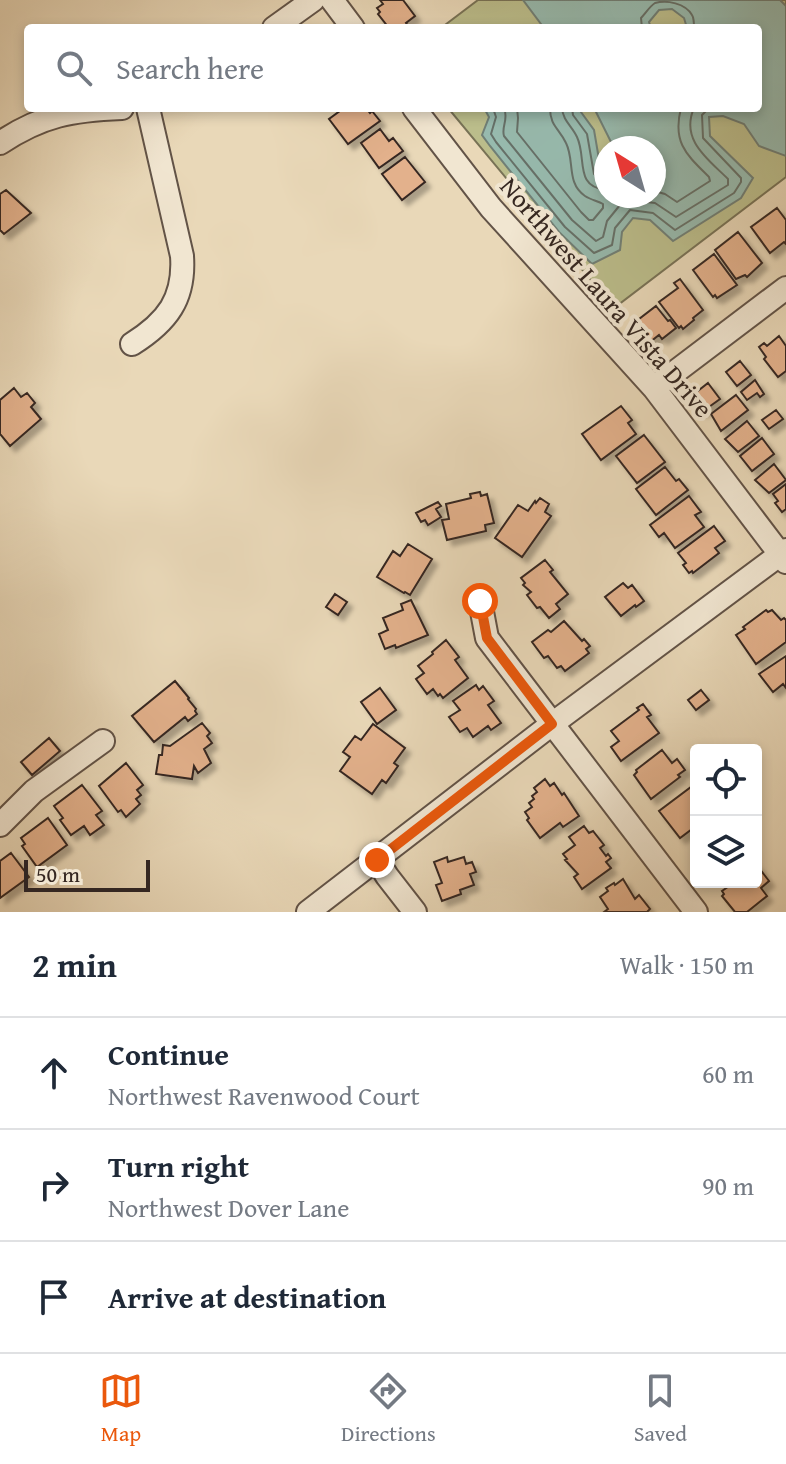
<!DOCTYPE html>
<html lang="en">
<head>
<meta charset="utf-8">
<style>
	:root { --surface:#fff; --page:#f2f2f3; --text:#1f2937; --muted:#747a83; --line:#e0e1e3; --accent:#ea580c }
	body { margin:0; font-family:"Gentium Book Plus",serif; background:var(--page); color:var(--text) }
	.controls { position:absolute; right:24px; bottom:24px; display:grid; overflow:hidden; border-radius:8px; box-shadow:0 4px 12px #0003 }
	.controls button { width:72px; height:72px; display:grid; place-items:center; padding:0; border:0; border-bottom:2px solid var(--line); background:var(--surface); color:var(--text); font:40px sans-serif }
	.compass { position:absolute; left:594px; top:136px; width:72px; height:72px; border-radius:50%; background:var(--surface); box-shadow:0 4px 12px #0003; rotate:323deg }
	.scale { position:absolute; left:24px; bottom:20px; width:126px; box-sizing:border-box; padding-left:8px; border:4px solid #352721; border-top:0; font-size:22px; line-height:28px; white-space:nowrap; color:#352721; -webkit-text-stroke:6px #f1e6d1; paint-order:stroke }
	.stop { position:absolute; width:24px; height:24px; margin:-18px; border:6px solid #ea580c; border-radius:50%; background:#fff }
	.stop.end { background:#ea580c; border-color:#fff; box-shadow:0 2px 8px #0008 }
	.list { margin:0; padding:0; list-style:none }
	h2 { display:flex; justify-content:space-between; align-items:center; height:104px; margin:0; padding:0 32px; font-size:34px }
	h2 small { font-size:26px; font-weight:400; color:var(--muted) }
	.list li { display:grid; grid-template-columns:52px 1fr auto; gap:24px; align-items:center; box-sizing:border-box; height:112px; padding:0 32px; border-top:2px solid var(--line) }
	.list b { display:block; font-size:30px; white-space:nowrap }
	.list p { margin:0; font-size:26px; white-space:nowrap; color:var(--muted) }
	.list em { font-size:26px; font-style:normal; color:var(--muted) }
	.icon { flex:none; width:44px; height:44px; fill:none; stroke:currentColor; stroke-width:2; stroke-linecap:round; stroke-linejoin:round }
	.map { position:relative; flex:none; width:786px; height:912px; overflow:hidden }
	.search { position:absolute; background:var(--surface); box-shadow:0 4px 12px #0003; left:24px; right:24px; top:24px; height:88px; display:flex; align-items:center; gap:20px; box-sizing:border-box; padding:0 28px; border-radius:8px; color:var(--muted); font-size:30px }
	.sheet { height:440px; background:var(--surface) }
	nav { display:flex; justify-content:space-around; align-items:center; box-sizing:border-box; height:112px; border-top:2px solid var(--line); background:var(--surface); font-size:22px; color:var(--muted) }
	nav a { display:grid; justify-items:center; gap:4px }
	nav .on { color:var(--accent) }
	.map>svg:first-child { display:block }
	.green { fill:#bbbd8b; stroke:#787256; stroke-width:2; fill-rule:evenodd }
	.water { fill:#97baae; stroke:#707f76; stroke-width:2 }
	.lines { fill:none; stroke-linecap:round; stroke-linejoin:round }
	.shore { stroke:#667068; stroke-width:2 }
	.building { fill:#e3b18c; stroke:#352721; stroke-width:2; filter:url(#shadow) }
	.minor-casing { stroke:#625347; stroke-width:26 }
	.minor { stroke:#f1e6d1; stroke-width:22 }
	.route { stroke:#ea580c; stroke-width:10 }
	.labels { text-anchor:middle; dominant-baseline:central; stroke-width:8; stroke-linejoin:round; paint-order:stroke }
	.street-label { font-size:26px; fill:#352721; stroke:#f1e6d1 }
</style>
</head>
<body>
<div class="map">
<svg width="786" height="912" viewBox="0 0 786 912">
	<defs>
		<filter id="shadow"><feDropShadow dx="5.5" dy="5.5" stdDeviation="2" flood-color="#0004"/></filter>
	</defs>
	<rect width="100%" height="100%" fill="#e9d8b8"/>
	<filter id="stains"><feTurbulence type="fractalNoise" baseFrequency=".0025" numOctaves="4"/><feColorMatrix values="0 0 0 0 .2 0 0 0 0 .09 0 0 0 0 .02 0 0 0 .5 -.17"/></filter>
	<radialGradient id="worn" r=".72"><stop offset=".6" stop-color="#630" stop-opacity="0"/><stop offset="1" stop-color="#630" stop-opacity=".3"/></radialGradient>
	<path class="green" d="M478 0H786V177L614 308 448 108H758V28H441ZM606 148H654V196H606Z"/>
	<path class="water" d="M523 0H780L786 6V156L759 146 744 124 723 116 709 117 710 136 753 178 741 198 673 241 650 220 633 218 622 232 620 250 592 264 559 232 490 146 482 135 489 117 484 108H578L594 130 601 171 606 173V196H654V148H614L594 108H758V28H687L684 18 672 9 659 10 649 22 651 28H544Z"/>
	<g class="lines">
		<path class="shore" d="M642 28 641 18C645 14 650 6 655 3 667 0 685 3 692 15 694 18 694 24 694 28
			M493 108 496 117 491 134 496 142 565 227 594 253 612 245 615 228 630 210 653 213 675 230 734 193 741 182V178L703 138 702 115 707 110 719 108
			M504 108C509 119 501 127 504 136L572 220 596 241 603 237 607 221 620 205 629 200 655 203 676 217 728 185V179C708 159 680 140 694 108
			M517 108 518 118 517 132 581 212 589 220H593L603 208V204C598 201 591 200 585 196 566 183 575 161 566 143 559 128 550 126 550 108
			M562 108C563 121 572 126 577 137 587 158 574 187 606 190
			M572 108 573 115 587 134 594 174 599 178 606 180
			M654 191 665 194 677 202 710 181 709 177C687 155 672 143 681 108"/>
	</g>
	<path class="building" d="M380 0H403L415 16 406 23 410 28H389L378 14 380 12 377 8 383 4Z
		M344 108H366L370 113 372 111 380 121 348 144 329 119Z
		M380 129 389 141 393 138 403 151 379 168 361 143Z
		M405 157 425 182 402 200 382 174Z
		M6 190 31 213 4 234 0 230V194Z
		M777 208 786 220V244L784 242 770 253 751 227Z
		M738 232 762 263 747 277 745 275 736 279 715 250Z
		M714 254 737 285 717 298 715 295 713 297 693 270Z
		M680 279 703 310 693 318 694 320 683 329 681 326 679 328 659 302 678 288 674 283Z
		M656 306 668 321 670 320 676 328 662 339 659 335 645 346 630 326Z
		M779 336 786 346V371L778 377 764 359 766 357 759 347 764 343 767 346Z
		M740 361 751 375 737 386 726 372Z
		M755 380 764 394 760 397 757 393 747 400 741 392Z
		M708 383 720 399 702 412 698 407 696 408 689 398Z
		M14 388 21 397 27 393 35 403 31 407 41 419 10 446 0 434V400Z
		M736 395 748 410 721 431 711 414Z
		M621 406 632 420 628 423 636 434 601 460 582 434Z
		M776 410 783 419 769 429 762 420Z
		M747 421 759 436 738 452 725 439Z
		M644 435 665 462 637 483 616 456Z
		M762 438 774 454 752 471 740 456Z
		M774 464 786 480 769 493 755 480Z
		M665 467 676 481 679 479 688 490 656 515 636 489Z
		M786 484V509L782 512 775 503 778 501 773 494Z
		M480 492 481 496 487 494 494 523 485 525 486 531 447 540 442 520 449 519 446 504 471 498 470 494Z
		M689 496 701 512 695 515 704 527 675 548 664 533 659 537 650 525Z
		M540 498 549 504 545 512 551 516 522 557 495 538 518 505 528 511 535 501 536 503Z
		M438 502 441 506 436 509 441 517 428 525 425 520 421 522 416 513Z
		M714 526 725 541 715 548 719 553 693 573 692 571 689 573 683 565 686 563 678 553Z
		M408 544 432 559 410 595 405 592 404 593 377 577 393 551 400 556Z
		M545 560 553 570 550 572 568 594 556 604 560 609 549 618 540 607 537 608 527 595 531 592 523 585 525 583 521 578Z
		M623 583 628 588 632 585 644 601 636 607 635 605 621 616 605 597Z
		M335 594 347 602 338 615 326 607Z
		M411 600 428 635 396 648 395 645 385 649 379 634 388 630 383 618 403 610 401 604Z
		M766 610 768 612 772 610 781 620 784 618 786 620V642L756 664 736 635 745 629 743 627Z
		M564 621 582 641 584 639 590 646 586 649 589 653 565 671 561 666 557 668 548 656 544 658 532 642 548 630 551 632Z
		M446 640 459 657 455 660 468 678 443 698 440 694 438 696 433 689 427 694 416 679 424 673 418 666 433 654 432 652Z
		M786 656V688L783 684 773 692 759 674Z
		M175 681 189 698 188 699 196 709 195 711 197 714 188 721 185 717 154 742 132 716Z
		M476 685 479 690 483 686 494 701 488 705 501 723 491 730 488 726 473 737 467 728 460 732 449 717 460 710 453 701Z
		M380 688 396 710 377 724 361 702Z
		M701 690 709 700 696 710 688 700Z
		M643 704 651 715 647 717 659 733 621 761 611 747 619 741 611 731 639 710 637 708Z
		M202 723 210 733 207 736 212 743 204 749 211 763 198 773 194 766 192 779 156 774 159 755H162L163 745 170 746Z
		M373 724 405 748 394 763 398 766 386 783 382 780 372 794 340 771 350 757 343 752 355 736 361 740Z
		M49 738 60 751 32 775 21 762Z
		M662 750 672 763 677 759 685 770 678 775 680 777 651 799 634 775 637 772 636 770Z
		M126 763 143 785 137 790 141 795 136 799 140 804 126 817 121 810 118 812 99 786Z
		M545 779 550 786 554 783 562 795 564 793 579 816 563 827 560 823 540 838 527 820 529 818 525 812 532 807 529 803 534 799 532 796 537 792 534 788Z
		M82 785 102 811 96 815 104 825 90 835 84 826 71 835 60 820 63 818 54 806Z
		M691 787 696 794V826L680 838 659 811Z
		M48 818 67 845 37 867 22 846 25 844 21 838Z
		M584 826 589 833 593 831 604 845 600 848 606 856 608 854 611 858 606 862 611 868 582 889 574 877 578 874 565 860 567 859 563 854 575 845 569 837Z
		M11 853 29 877 0 898V861Z
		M447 857 448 862 464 857 466 864 472 862 476 872 470 874 474 885 460 890 461 894 442 901 436 885 442 883 434 862Z
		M756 864 769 881 761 888 767 896 747 912H735L722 896 724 894 722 891 735 882H756Z
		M623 879 635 899 639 895 650 909 647 912H604L608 909 600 897 608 891 606 888 614 883 615 885Z"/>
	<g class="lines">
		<g class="minor-casing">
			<path id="minor" d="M332 0 353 28
				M274 28 313 0
				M414 108 491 208 654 388 786 562
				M0 143C42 115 72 110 122 108
				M132 344C167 322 185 299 182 256L148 108
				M654 388 786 288
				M480 601 487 638 696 912
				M0 825 34 791 103 741
				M377 860 387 876 415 912
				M308 912 552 724 786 550"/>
		</g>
		<use href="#minor" class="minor"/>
	</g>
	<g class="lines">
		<path class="route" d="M377 860 552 724 487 638 480 601"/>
	</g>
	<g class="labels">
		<g class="street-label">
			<text transform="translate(607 297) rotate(49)">Northwest Laura Vista Drive</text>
		</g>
	</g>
	<rect width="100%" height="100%" filter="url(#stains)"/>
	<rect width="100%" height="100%" fill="url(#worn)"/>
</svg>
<div class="controls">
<button><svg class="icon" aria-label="locate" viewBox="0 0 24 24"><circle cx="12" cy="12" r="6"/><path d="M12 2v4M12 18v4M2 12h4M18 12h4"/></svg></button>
<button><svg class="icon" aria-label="layers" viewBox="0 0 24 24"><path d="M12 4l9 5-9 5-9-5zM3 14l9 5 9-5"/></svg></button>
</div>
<svg class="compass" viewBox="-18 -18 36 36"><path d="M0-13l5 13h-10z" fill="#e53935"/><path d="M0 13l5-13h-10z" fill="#747a83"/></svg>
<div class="scale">50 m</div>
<div class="stop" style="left:480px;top:601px"></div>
<div class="stop end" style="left:377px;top:860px"></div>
<div class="search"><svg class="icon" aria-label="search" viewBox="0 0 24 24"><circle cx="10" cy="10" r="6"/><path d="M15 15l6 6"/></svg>Search here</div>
</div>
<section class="sheet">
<h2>2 min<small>Walk · 150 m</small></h2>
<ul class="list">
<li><svg class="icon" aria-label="ahead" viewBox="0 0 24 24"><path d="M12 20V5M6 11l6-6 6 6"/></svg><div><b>Continue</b><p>Northwest Ravenwood Court</p></div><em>60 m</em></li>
<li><svg class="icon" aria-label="right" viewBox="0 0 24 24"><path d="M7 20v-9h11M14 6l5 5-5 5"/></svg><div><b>Turn right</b><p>Northwest Dover Lane</p></div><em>90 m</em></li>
<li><svg class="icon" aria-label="arrive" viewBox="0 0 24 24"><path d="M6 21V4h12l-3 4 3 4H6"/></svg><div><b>Arrive at destination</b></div></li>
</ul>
</section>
<nav>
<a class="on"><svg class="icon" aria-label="map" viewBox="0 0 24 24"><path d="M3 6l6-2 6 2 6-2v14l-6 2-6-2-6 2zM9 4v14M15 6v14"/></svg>Map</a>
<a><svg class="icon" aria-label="directions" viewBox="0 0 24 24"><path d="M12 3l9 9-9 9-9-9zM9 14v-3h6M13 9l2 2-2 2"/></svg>Directions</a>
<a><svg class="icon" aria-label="saved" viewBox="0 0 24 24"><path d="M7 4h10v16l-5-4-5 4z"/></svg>Saved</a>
</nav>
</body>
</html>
